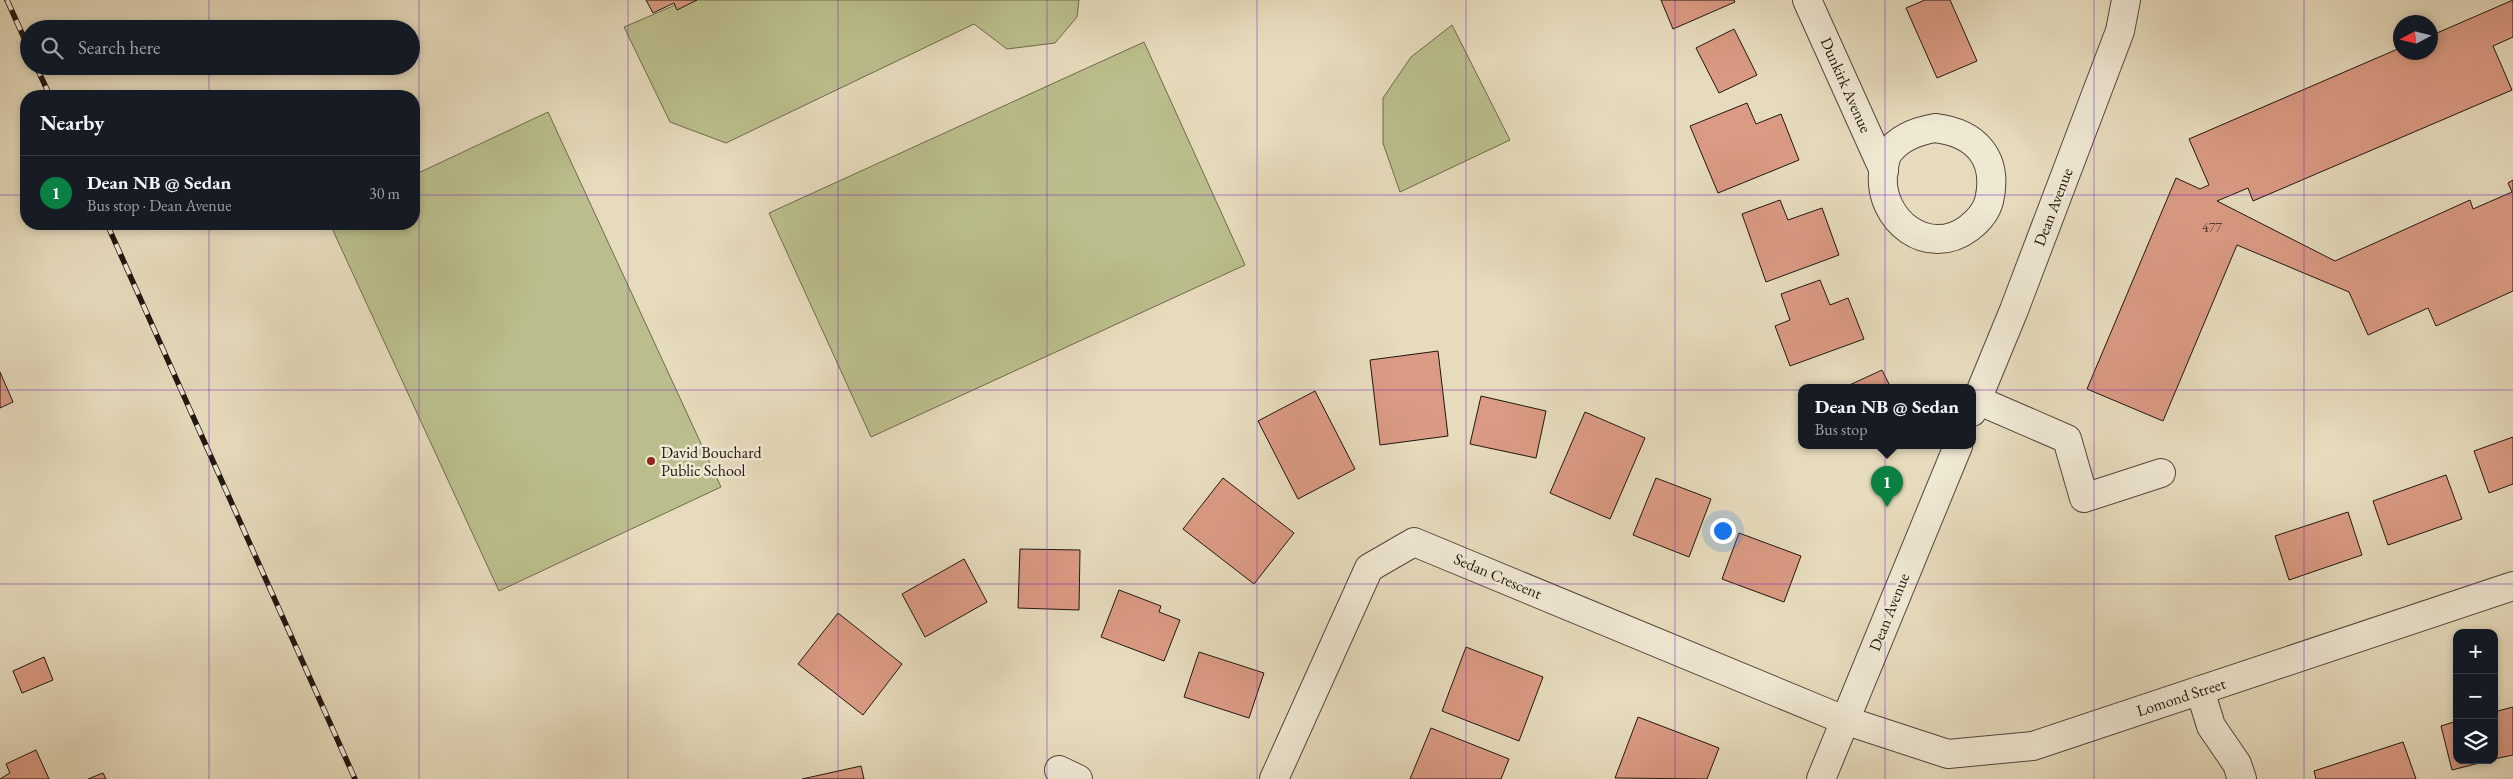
<!DOCTYPE html>
<html lang="en">
<head>
<meta charset="utf-8">
<style>
	:root { --surface:#171b24; --page:#242831; --text:#f1f3f6; --muted:#9ea1a6; --line:#363941; --accent:#0b8043 }
	body { margin:0; font-family:"EB Garamond",serif; background:var(--page); color:var(--text) }
	.controls { position:absolute; right:15px; bottom:15px; display:grid; overflow:hidden; border-radius:10px; box-shadow:0 2px 8px #0003 }
	.controls button { width:45px; height:45px; display:grid; place-items:center; padding:0; border:0; border-bottom:1px solid var(--line); background:var(--surface); color:var(--text); font:25px sans-serif }
	.compass { position:absolute; left:2393px; top:15px; width:45px; height:45px; border-radius:50%; background:var(--surface); box-shadow:0 2px 8px #0003; rotate:263deg }
	.you { position:absolute; left:1722px; top:530px; width:18px; height:18px; margin:-12px; border:4px solid #fff; border-radius:50%; background:#1a73e8; box-shadow:0 0 0 8px #1a73e833 }
	.badge { display:grid; place-items:center; width:32px; height:32px; border-radius:50%; background:var(--accent); color:#fff; font-size:16px; font-weight:700 }
	.pin { position:absolute; translate:-50% -41px; filter:drop-shadow(0 1px 2px #0008) }
	.pin::after { content:''; position:absolute; top:26px; width:18px; height:15px; background:inherit; clip-path:polygon(0 0,100% 0,50% 100%) }
	.popup { position:absolute; left:1798px; top:384px; width:178px; height:65px; box-sizing:border-box; display:grid; place-content:center; border-radius:10px; background:var(--surface); filter:drop-shadow(0 1px 4px #0005); font-size:16px; white-space:nowrap; color:var(--muted) }
	.popup b { font-size:19px; color:var(--text) }
	.popup::after { content:''; position:absolute; left:50%; top:100%; margin-left:-10px; border:10px solid transparent; border-top-color:var(--surface) }
	.list { margin:0; padding:0; list-style:none }
	h2 { display:flex; justify-content:space-between; align-items:center; height:65px; margin:0; padding:0 20px; font-size:21px }
	h2 small { font-size:16px; font-weight:400; color:var(--muted) }
	.list li { display:grid; grid-template-columns:32px 1fr auto; gap:15px; align-items:center; box-sizing:border-box; height:75px; padding:0 20px; border-top:1px solid var(--line) }
	.list b { display:block; font-size:19px; white-space:nowrap }
	.list p { margin:0; font-size:16px; white-space:nowrap; color:var(--muted) }
	.list em { font-size:16px; font-style:normal; color:var(--muted) }
	.icon { flex:none; width:28px; height:28px; fill:none; stroke:currentColor; stroke-width:2; stroke-linecap:round; stroke-linejoin:round }
	.map { position:relative; flex:none; width:2513px; height:779px; overflow:hidden }
	.search { position:absolute; background:var(--surface); box-shadow:0 2px 8px #0003; left:20px; top:20px; width:400px; height:55px; display:flex; align-items:center; gap:12px; box-sizing:border-box; padding:0 18px; border-radius:28px; color:var(--muted); font-size:19px }
	.panel { position:absolute; background:var(--surface); box-shadow:0 2px 8px #0003; left:20px; top:90px; width:400px; height:140px; border-radius:20px }
	.map>svg:first-child { display:block }
	.green { fill:#bbbe8c; stroke:#6e6a4e }
	.building { fill:#da9a83; stroke:#211611 }
	.lines { fill:none; stroke-linecap:round; stroke-linejoin:round }
	.minor-casing { stroke:#52473c; stroke-width:30 }
	.minor { stroke:#efe8d3; stroke-width:28 }
	.rail-casing { stroke:#211611; stroke-width:5.5 }
	.rail { stroke:#efe8d3; stroke-width:4; stroke-dasharray:11; stroke-linecap:butt }
	.grid { fill:none; stroke:#7b2cbf; stroke-width:1; stroke-opacity:0.55 }
	.poi-dot { fill:#8f2418; stroke:#efe8d3; stroke-width:2 }
	.labels { text-anchor:middle; dominant-baseline:central; stroke-width:5; stroke-linejoin:round; paint-order:stroke }
	.number-label { font-size:14px; fill:#4f372e }
	.street-label { font-size:16px; fill:#211611; stroke:#efe8d3 }
	.poi-label { font-size:16px; fill:#211611; stroke:#efe8d3; text-anchor:start }
</style>
</head>
<body>
<div class="map">
<svg width="2513" height="779" viewBox="0 0 2513 779">
	<rect width="100%" height="100%" fill="#e6dbbc"/>
	<filter id="stains"><feTurbulence type="fractalNoise" baseFrequency=".004" numOctaves="4"/><feColorMatrix values="0 0 0 0 .2 0 0 0 0 .09 0 0 0 0 .02 0 0 0 .5 -.17"/></filter>
	<radialGradient id="worn" r=".72"><stop offset=".6" stop-color="#630" stop-opacity="0"/><stop offset="1" stop-color="#630" stop-opacity=".3"/></radialGradient>
	<path class="green" d="M687 0H1079L1077 17 1055 43 1007 49 974 24 726 143 670 122 624 27Z
		M1452 25 1510 140 1400 192 1383 143V98L1411 57Z
		M1144 42 1245 265 871 437 769 213Z
		M548 112 721 487 499 591 330 224H414V175Z"/>
	<path class="building" d="M646 0H697L677 10 674 3 653 13Z
		M1661 0H1734L1735 2 1673 29Z
		M1925 0H1950L1977 61 1937 78 1906 8Z
		M2513 0V37L2493 46 2512 90 2253 201 2248 188 2217 201 2335 261 2470 200 2473 209 2512 192 2508 183 2513 180V291L2436 326 2428 308 2368 335 2349 292 2237 245 2163 421 2087 389 2176 178 2200 189 2209 185 2189 139 2400 48V52H2430V36Z
		M1734 29 1757 75 1719 93 1696 48Z
		M1747 103 1756 124 1781 114 1799 160 1718 193 1690 126Z
		M1780 200 1788 220 1822 208 1839 255 1766 282 1742 214Z
		M1820 280 1830 305 1848 298 1864 339 1790 366 1775 326 1790 320 1781 294Z
		M1438 351 1448 436 1380 445 1370 360Z
		M1882 370 1891 388H1843Z
		M0 372 13 402 0 408Z
		M1315 391 1355 469 1298 499 1258 421Z
		M1481 396 1546 411 1536 458 1470 444Z
		M1585 412 1645 438 1610 519 1550 493Z
		M2513 437V484L2489 493 2474 451Z
		M2446 475 2462 519 2388 545 2373 501Z
		M1223 478 1294 533 1254 584 1183 529Z
		M1656 478 1711 499 1689 557 1633 535Z
		M2348 512 2362 555 2289 580 2275 536Z
		M1739 533 1801 556 1784 602 1722 579Z
		M1020 549 1080 550 1079 610 1018 608Z
		M964 559 987 602 925 637 902 594Z
		M1119 590 1161 606 1159 612 1180 620 1164 661 1101 637Z
		M838 613 902 664 863 715 798 664Z
		M1466 647 1543 677 1519 741 1442 711Z
		M1199 652 1264 673 1249 718 1184 697Z
		M44 657 53 680 22 693 13 671Z
		M2513 707V755L2494 759V712Z
		M1638 717 1719 748 1707 779 1615 778Z
		M2457 721V760H2491L2452 770 2441 726Z
		M1431 728 1509 759 1501 779H1410Z
		M2403 742 2416 779H2316L2314 771Z
		M36 750 49 779H0L10 773 6 764Z
		M861 766 864 779H802Z
		M103 773 106 779H88Z"/>
	<g class="lines">
		<g class="minor-casing">
			<path id="minor" d="M1807 0 1884 171
				M1935 128C1976 133 1999 158 1989 201 1986 212 1978 221 1969 228 1928 259 1879 220 1883 174 1884 168 1885 157 1889 152 1900 137 1918 131 1935 128Z
				M1977 400 2067 439 2084 498 2161 473
				M1972 412 2014 310 2120 31 2126 0
				M2200 690 2211 726 2237 764 2242 779
				M1059 770 1078 779
				M1274 779 1369 568 1414 542 1844 720 1948 754 2033 746 2513 586
				M1821 779 1958 446"/>
		</g>
		<use href="#minor" class="minor"/>
		<g class="rail-casing">
			<path id="rail" d="M7 0 29 49
				M36 66 50 96
				M107 224 355 779"/>
		</g>
		<use href="#rail" class="rail"/>
	</g>
	<path class="grid" d="M209 0V29M419 0V779M628 0V779M838 0V779M1047 0V779M1257 0V779M1466 0V779M1675 0V779M1885 0V779M2094 0V779M2304 0V779M209 66V96M0 195H26M414 195H2513M209 224V779M0 390H2513M0 584H2513"/>
	<circle class="poi-dot" cx="651" cy="461" r="5"/>
	<g class="labels">
		<g class="number-label">
			<text x="2212" y="227">477</text>
		</g>
		<g class="street-label">
			<text transform="translate(1846 85) rotate(66)">Dunkirk Avenue</text>
			<text transform="translate(2053 207) rotate(-69)">Dean Avenue</text>
			<text transform="translate(1498 576) rotate(23)">Sedan Crescent</text>
			<text transform="translate(1889 612) rotate(-68)">Dean Avenue</text>
			<text transform="translate(2181 697) rotate(-18)">Lomond Street</text>
		</g>
		<g class="poi-label">
			<text x="661" y="452">David Bouchard<tspan x="661" dy="18">Public School</tspan></text>
		</g>
	</g>
	<rect width="100%" height="100%" filter="url(#stains)"/>
	<rect width="100%" height="100%" fill="url(#worn)"/>
</svg>
<div class="controls">
<button>+</button>
<button>−</button>
<button><svg class="icon" aria-label="layers" viewBox="0 0 24 24"><path d="M12 4l9 5-9 5-9-5zM3 14l9 5 9-5"/></svg></button>
</div>
<svg class="compass" viewBox="-18 -18 36 36"><path d="M0-13l5 13h-10z" fill="#e53935"/><path d="M0 13l5-13h-10z" fill="#9ea1a6"/></svg>
<div class="you"></div>
<div class="pin badge" style="left:1887px;top:507px">1</div>
<div class="popup"><b>Dean NB @ Sedan</b>Bus stop</div>
<div class="search"><svg class="icon" aria-label="search" viewBox="0 0 24 24"><circle cx="10" cy="10" r="6"/><path d="M15 15l6 6"/></svg>Search here</div>
<section class="panel">
<h2>Nearby<small></small></h2>
<ul class="list">
<li><span class="badge">1</span><div><b>Dean NB @ Sedan</b><p>Bus stop · Dean Avenue</p></div><em>30 m</em></li>
</ul>
</section>
</div>
</body>
</html>
